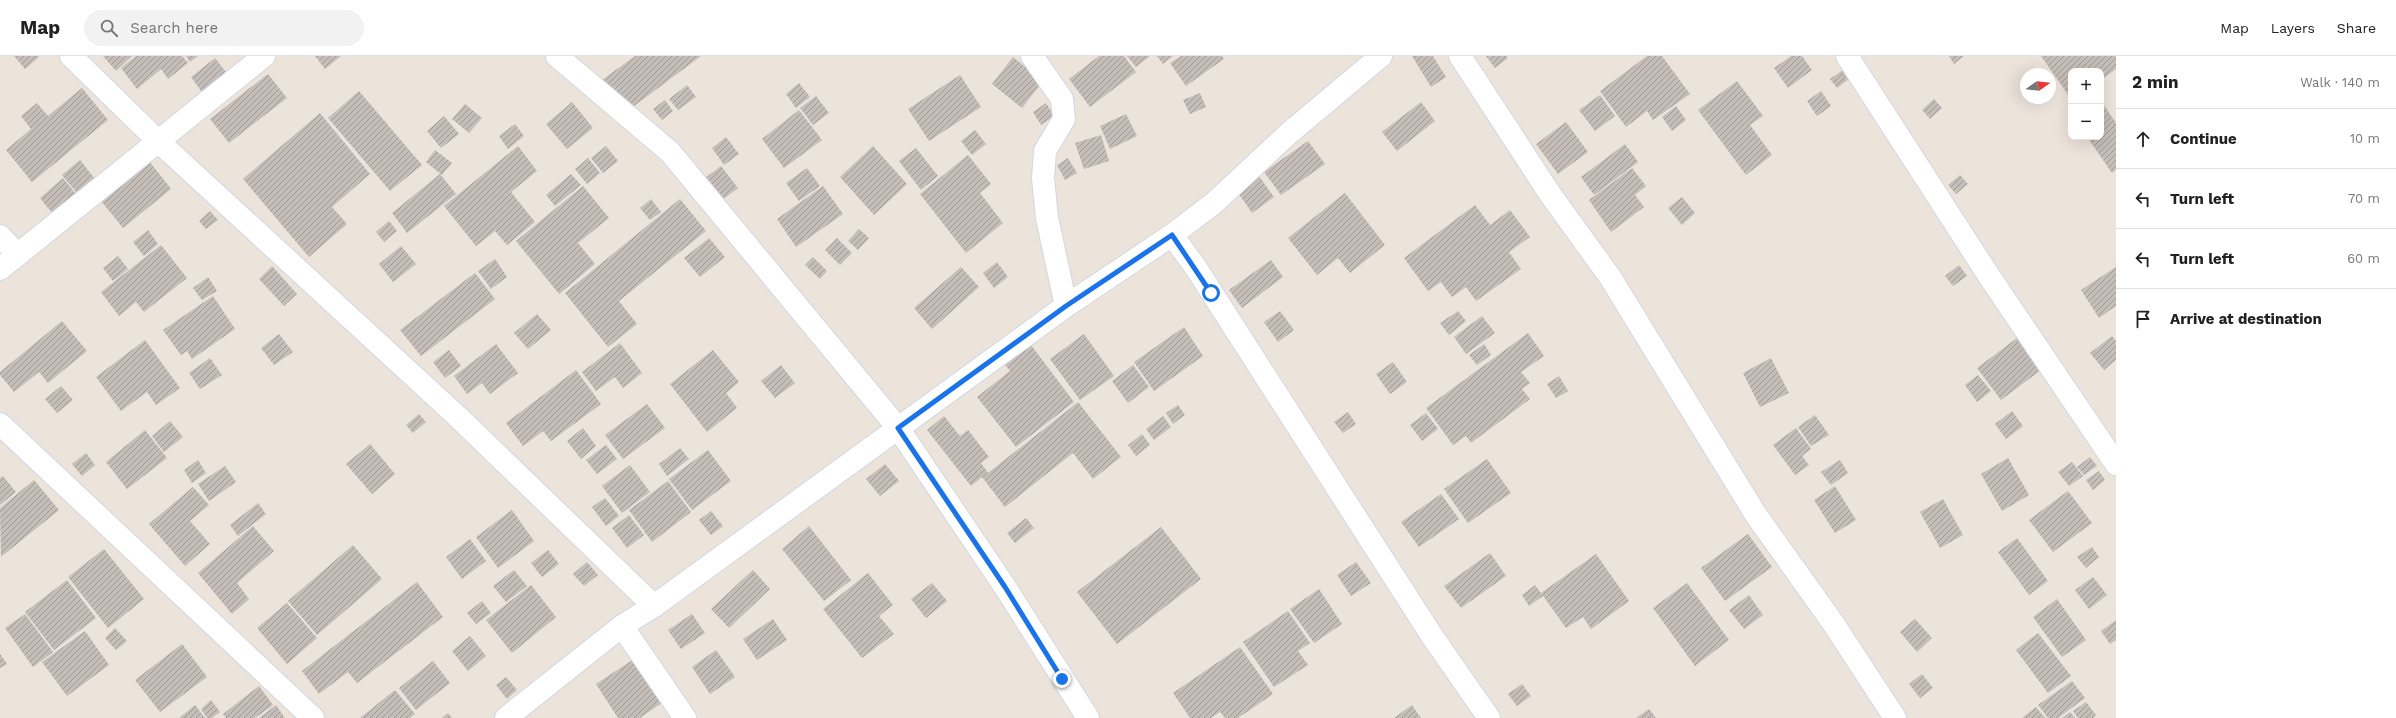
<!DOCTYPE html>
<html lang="en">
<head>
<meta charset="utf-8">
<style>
	:root { --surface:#fff; --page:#f2f2f2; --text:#222; --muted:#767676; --line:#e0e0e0 }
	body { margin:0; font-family:"Work Sans",sans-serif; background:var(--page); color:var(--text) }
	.controls { position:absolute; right:12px; top:12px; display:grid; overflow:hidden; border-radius:8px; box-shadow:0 4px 16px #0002 }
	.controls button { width:36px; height:36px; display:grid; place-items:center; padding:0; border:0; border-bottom:1px solid var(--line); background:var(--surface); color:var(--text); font:20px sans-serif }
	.compass { position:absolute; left:2020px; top:12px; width:36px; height:36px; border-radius:50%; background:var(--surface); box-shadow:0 4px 16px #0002; rotate:76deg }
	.stop { position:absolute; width:12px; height:12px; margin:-9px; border:3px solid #1a73e8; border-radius:50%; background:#fff }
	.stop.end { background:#1a73e8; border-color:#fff; box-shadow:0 1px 4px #0008 }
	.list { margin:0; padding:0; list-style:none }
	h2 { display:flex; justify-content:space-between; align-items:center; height:52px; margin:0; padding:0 16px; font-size:17px }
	h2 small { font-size:13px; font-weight:400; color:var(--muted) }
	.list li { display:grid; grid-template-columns:26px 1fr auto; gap:12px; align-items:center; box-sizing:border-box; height:60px; padding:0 16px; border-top:1px solid var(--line) }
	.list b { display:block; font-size:15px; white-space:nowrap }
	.list em { font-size:13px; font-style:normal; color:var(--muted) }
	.icon { flex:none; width:22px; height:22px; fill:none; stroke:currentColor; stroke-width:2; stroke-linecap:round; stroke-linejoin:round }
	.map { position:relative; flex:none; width:2116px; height:662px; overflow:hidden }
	header { display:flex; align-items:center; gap:24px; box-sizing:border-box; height:56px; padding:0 20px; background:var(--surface); border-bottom:1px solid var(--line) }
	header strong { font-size:19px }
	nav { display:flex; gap:22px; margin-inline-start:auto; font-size:14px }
	.search { width:280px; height:36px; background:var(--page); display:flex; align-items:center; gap:10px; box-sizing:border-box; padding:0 14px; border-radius:22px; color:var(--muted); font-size:15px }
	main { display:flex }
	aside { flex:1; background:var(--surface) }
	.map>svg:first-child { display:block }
	.building { fill:url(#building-hatch) }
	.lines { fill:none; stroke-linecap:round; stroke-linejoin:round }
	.street-casing { stroke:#d1d7e3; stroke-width:24 }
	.street { stroke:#fff; stroke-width:22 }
	.route { stroke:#1a73e8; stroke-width:5 }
</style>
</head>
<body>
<header>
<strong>Map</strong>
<div class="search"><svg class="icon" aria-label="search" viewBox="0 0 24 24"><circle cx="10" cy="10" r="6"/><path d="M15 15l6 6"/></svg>Search here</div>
<nav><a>Map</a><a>Layers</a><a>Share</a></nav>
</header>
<main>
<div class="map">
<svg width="2116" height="662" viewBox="0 0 2116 662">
	<defs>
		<pattern id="building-hatch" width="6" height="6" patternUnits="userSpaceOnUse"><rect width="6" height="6" fill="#c4bdb8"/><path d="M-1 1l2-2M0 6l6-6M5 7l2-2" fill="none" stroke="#9f9a96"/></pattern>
	</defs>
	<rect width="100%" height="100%" fill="#ece3db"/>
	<path class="building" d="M14 0H38L39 1 25 13Z
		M103 0H132L116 15Z
		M136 0H182L188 7 168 23 161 13 137 33 121 12Z
		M186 0H198L190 6Z
		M315 0H341L325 13Z
		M635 0H701L626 56 602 24Z
		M1099 0H1124L1136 16 1090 51 1069 23Z
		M1127 0H1150L1136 11Z
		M1157 0H1173L1163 8Z
		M1181 0H1222L1224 3 1186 30 1170 7Z
		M1412 0H1433L1446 21 1431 31Z
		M1486 0H1506L1508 2 1495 12Z
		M1647 0H1662L1690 38 1653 64 1647 55 1626 71 1600 35Z
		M1791 0H1802L1812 14 1788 32 1774 12Z
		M1949 0H1964L1954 8Z
		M2041 0H2116V13L2101 24V15H2071V43Z
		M1013 1 1043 25 1022 52 992 28Z
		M215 2 229 20 204 39 191 21Z
		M1843 14 1849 23 1837 32 1830 23Z
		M268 18 287 42 229 87 210 63Z
		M960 19 981 51 929 85 908 53Z
		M1737 25 1763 60 1750 69 1772 99 1746 119 1698 54Z
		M799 27 810 41 796 52 786 38Z
		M687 29 696 41 678 54 669 43Z
		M82 32 108 64 32 126 6 94 31 73 21 60 37 47 48 60Z
		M359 35 422 109 390 135 328 62Z
		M1821 35 1831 50 1817 60 1807 45Z
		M1200 37 1206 51 1190 58 1183 44Z
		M1600 39 1615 60 1595 75 1579 54Z
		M816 40 829 57 813 69 800 52Z
		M1934 43 1942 52 1930 63 1922 54Z
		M665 44 673 55 662 64 653 53Z
		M2101 45 2116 67V114L2112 117 2087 81H2101Z
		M572 46 593 72 567 93 546 68Z
		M1421 46 1435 65 1397 95 1382 76Z
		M1046 47 1054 60 1041 69 1033 56Z
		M465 48 482 62 469 77 452 63Z
		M1676 50 1686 64 1672 75 1662 61Z
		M799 54 822 84 784 112 762 83Z
		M320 57 370 118 332 151 347 168 309 201 243 123Z
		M1126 58 1137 80 1110 93 1100 70Z
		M444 60 459 78 441 92 427 75Z
		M1566 66 1588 96 1558 118 1536 88Z
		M515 68 524 80 508 93 499 80Z
		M975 74 986 88 972 99 961 85Z
		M1101 79 1109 105 1084 113 1075 87Z
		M726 81 739 98 724 109 712 92Z
		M1308 85 1325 108 1281 139 1264 116Z
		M1625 88 1638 106 1594 139 1581 121Z
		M518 90 537 115 511 136 535 166 507 189 495 175 476 190 444 150Z
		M606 90 618 105 603 117 591 102Z
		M873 90 907 128 874 159 840 121Z
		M916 92 938 120 921 134 899 105Z
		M435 94 452 107 442 119 426 106Z
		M968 99 991 128 980 137 1003 167 966 197 920 138Z
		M588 102 600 117 587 128 575 113Z
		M1068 102 1077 117 1065 124 1057 109Z
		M80 104 95 123 77 137 62 119Z
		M149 105 171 133 123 172 101 145Z
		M721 110 738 132 718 147 701 125Z
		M807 112 820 130 799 145 786 127Z
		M1632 112 1646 130 1635 139 1644 151 1611 176 1589 144Z
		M1256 116 1274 141 1252 157 1234 131Z
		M440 118 456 138 407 177 392 157Z
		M571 118 581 129 555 150 546 139Z
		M1960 119 1968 128 1956 138 1948 129Z
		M63 122 76 138 52 157 40 142Z
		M583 130 609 162 578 187 595 208 559 238 516 185Z
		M823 130 843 158 796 191 777 163Z
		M1345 137 1385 189 1350 217 1338 202 1317 219 1288 182Z
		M1682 141 1695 157 1682 169 1668 152Z
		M651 143 661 156 650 164 640 152Z
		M680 143 706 175 619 245 637 268 608 291 565 237Z
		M1475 149 1490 169 1510 154 1530 181 1509 196 1521 213 1476 245 1466 231 1452 241 1441 226 1428 235 1404 202Z
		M210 155 218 164 206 173 199 165Z
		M389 165 397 175 384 186 376 176Z
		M859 173 869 182 858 194 848 185Z
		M148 174 158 188 144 200 133 186Z
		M709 182 725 201 700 221 684 202Z
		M837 182 852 197 840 209 825 194Z
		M161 189 187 222 144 256 136 246 119 260 101 236Z
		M401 190 416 208 393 226 379 208Z
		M118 200 128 213 113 225 103 212Z
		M813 201 827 215 820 223 805 209Z
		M495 203 507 221 491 233 478 215Z
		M1271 204 1283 221 1242 252 1229 234Z
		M997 206 1008 221 994 232 983 217Z
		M1959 209 1967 220 1953 230 1945 220Z
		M272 210 297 238 284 250 259 223Z
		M961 211 979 231 932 273 914 252Z
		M2116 211V250L2099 262 2081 234Z
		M475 217 495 243 421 300 400 274Z
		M208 221 217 235 202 244 193 232Z
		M213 240 235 273 192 303 187 295 181 299 163 274Z
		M1280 255 1294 274 1278 286 1264 266Z
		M1458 255 1466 265 1449 279 1440 267Z
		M537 258 551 274 528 293 514 277Z
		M1482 260 1495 277 1466 298 1454 281Z
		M62 265 87 295 48 327 39 316 14 336 0 319V316Z
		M1184 271 1203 300 1154 335 1134 306Z
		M1528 277 1544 300 1521 316 1530 327 1522 333 1530 343 1471 387 1466 380 1453 389 1426 352Z
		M279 278 293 296 274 309 261 292Z
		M1084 278 1114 320 1080 344 1050 303Z
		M2112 280 2116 285V304L2104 314 2090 297Z
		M2017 282 2041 314 2001 344 1977 312Z
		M145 284 180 332 156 349 147 336 121 355 96 321Z
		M620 287 642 317 623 332 615 321 596 335 582 316Z
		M496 288 518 317 490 338 482 327 467 338 454 320Z
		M1484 288 1491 299 1477 309 1469 299Z
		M1031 289 1074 346 1016 391 977 341 1010 315 1005 309Z
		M449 294 461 310 445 322 433 306Z
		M713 294 739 326 726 337 737 352 707 376 670 328Z
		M210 302 222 319 200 333 189 317Z
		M1771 302 1789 337 1760 351 1743 317Z
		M1393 306 1407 326 1390 338 1376 318Z
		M781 309 795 327 775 342 761 325Z
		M1133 309 1149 331 1128 347 1112 325Z
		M576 314 601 348 551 385 543 375 523 390 506 367Z
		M1978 319 1991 335 1977 346 1965 329Z
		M1559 320 1568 335 1556 342 1547 328Z
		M61 330 73 344 57 357 45 343Z
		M1078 346 1121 401 1093 423 1073 397 1005 451 982 421 971 430 927 374 944 360 960 380 968 374 989 401 981 407 988 417Z
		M647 348 665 372 623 403 605 379Z
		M1178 349 1185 359 1173 368 1166 357Z
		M2012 355 2023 370 2006 383 1995 368Z
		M1348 356 1356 368 1343 377 1334 366Z
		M1426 357 1438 373 1422 385 1410 369Z
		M419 358 426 366 413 377 406 369Z
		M1815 359 1829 379 1811 390 1798 371Z
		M1163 360 1171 371 1154 384 1146 373Z
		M170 365 183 381 164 396 152 380Z
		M583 372 596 390 581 403 567 385Z
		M1796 372 1811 393 1802 400 1809 409 1795 419 1773 389Z
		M145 374 167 402 127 433 106 406Z
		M1142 378 1150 389 1136 400 1128 389Z
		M370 388 395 418 372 438 346 408Z
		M606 389 617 403 597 418 586 404Z
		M680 392 689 403 667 420 659 408Z
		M708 394 731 425 692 454 669 423Z
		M86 397 95 409 82 420 72 408Z
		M2090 401 2097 410 2084 419 2077 411Z
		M2008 402 2029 439 2002 455 1981 418Z
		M1487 403 1511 437 1468 467 1444 433Z
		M198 404 206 417 192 427 184 414Z
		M1840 404 1848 417 1831 429 1821 416Z
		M2072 406 2083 420 2069 430 2058 416Z
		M885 408 899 425 880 440 866 423Z
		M630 409 650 436 622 457 602 430Z
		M225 410 236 426 209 445 198 428Z
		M2099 415 2105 424 2093 434 2086 424Z
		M3 420 16 436 0 449V422Z
		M34 424 59 454 1 501 0 452Z
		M668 425 691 456 652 486 629 454Z
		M1835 430 1856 464 1835 477 1814 444Z
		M193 431 209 449 190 465 210 488 185 510 149 468Z
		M2068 435 2092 467 2053 496 2029 464Z
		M1441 438 1459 463 1419 491 1401 466Z
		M605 442 619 460 606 470 592 451Z
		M1943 443 1963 479 1940 492 1920 456Z
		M258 447 266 458 238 480 230 469Z
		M512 454 534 485 498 512 476 481Z
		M711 455 723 470 711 479 699 464Z
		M629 459 644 479 627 492 612 472Z
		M1026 462 1034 472 1015 487 1007 477Z
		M253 470 274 495 237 527 249 543 232 558 198 517Z
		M809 470 851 524 824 545 782 493Z
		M1161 471 1201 523 1117 588 1077 536Z
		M1748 478 1772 511 1725 545 1701 512Z
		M2017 482 2048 525 2029 539 1998 496Z
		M470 483 486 505 462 523 446 501Z
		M353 489 382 523 317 579 288 545Z
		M2092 491 2099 501 2086 512 2077 501Z
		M104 493 144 543 108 572 68 521Z
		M548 494 559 508 542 521 531 507Z
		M1490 497 1506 520 1461 552 1444 530Z
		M1596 498 1629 545 1591 573 1583 561 1566 572 1541 537Z
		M587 506 598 519 584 530 573 518Z
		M1356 506 1371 527 1351 540 1337 519Z
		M514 514 527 530 506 546 493 530Z
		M753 514 770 533 729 572 711 553Z
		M868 517 893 549 879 560 894 578 862 602 823 553Z
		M2093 521 2107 539 2089 553 2075 534Z
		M67 524 96 562 54 594 25 556Z
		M417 526 443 561 357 627 348 616 319 638 302 615Z
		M932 527 947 545 926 562 911 543Z
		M1687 527 1729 584 1695 610 1653 552Z
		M531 529 556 561 512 597 486 564Z
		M1535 529 1543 540 1529 550 1522 539Z
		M1319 533 1342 568 1314 587 1290 553Z
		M1749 539 1763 559 1744 573 1729 554Z
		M2057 543 2086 584 2062 601 2033 561Z
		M482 545 491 557 476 568 467 557Z
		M287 547 317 582 287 608 257 572Z
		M1288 555 1310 587 1298 595 1308 609 1274 631 1243 586Z
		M25 558 53 596 33 611 5 572Z
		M692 558 705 577 681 593 668 574Z
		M773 563 787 584 757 604 743 583Z
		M1915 563 1932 582 1917 596 1900 576Z
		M2116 564V584L2110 588 2101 575Z
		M115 572 127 585 116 594 105 582Z
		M85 575 109 609 67 640 42 606Z
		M2038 577 2071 620 2048 637 2016 594Z
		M470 580 486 600 468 615 452 595Z
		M182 588 207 621 160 656 135 624Z
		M1240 591 1273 638 1238 662H1225L1220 656 1211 662H1190L1173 637Z
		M716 594 735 621 710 638 692 611Z
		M0 598 7 608 0 612Z
		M634 603 663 646 640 662H618L596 628Z
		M433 605 450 627 416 654 399 632Z
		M1922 618 1933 632 1920 642 1909 628Z
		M506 621 517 634 507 643 496 629Z
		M2072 625 2085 642 2058 662H2048L2038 649Z
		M1522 628 1531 640 1517 650 1508 638Z
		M259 630 273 649 255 662H226L223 658Z
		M395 634 415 658 410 662H360Z
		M211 644 220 656 212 662H207L201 653Z
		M2086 646 2096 659 2093 662H2078L2073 655Z
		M195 649 205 662H179Z
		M276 649 285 662H259Z
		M1412 649 1421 662H1394Z
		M2036 651 2045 662H2022Z
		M1649 653 1656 662H1636Z
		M2070 656 2075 662H2062Z
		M448 657 452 662H442Z"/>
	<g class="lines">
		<g class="street-casing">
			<path id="street" d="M71 0 158 85 457 360 654 550
				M557 0 670 96 898 372 1005 531 1088 662
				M1032 0 1062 43 1064 63 1045 95 1043 122 1047 162 1066 250
				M1460 0 1550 138 1610 221 1756 459 1833 567 1895 662
				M1847 0 1989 220 2116 408
				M1172 179 1196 212 1432 580 1489 662
				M0 180 18 199
				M0 213 264 0
				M0 368 313 662
				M622 570 685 662
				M506 662 622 570 654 550 1066 250 1172 179 1214 147 1288 78 1381 0"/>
		</g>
		<use href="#street" class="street"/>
	</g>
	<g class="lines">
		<path class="route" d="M1062 623 1005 531 898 372 1066 250 1172 179 1211 237"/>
	</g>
</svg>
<div class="controls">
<button>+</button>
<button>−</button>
</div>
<svg class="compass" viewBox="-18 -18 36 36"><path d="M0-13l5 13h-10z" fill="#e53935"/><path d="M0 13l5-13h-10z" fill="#767676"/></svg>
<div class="stop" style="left:1211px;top:237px"></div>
<div class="stop end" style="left:1062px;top:623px"></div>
</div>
<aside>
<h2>2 min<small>Walk · 140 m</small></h2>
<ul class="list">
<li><svg class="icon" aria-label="ahead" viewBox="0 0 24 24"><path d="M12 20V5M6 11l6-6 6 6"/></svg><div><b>Continue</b></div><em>10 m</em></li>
<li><svg class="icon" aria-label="left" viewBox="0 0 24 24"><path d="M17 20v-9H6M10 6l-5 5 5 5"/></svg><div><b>Turn left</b></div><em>70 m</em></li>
<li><svg class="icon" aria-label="left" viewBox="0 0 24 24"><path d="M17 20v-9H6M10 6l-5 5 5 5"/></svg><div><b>Turn left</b></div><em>60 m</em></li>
<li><svg class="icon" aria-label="arrive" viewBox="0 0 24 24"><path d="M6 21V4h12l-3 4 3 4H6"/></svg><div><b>Arrive at destination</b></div></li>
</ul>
</aside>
</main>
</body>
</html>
